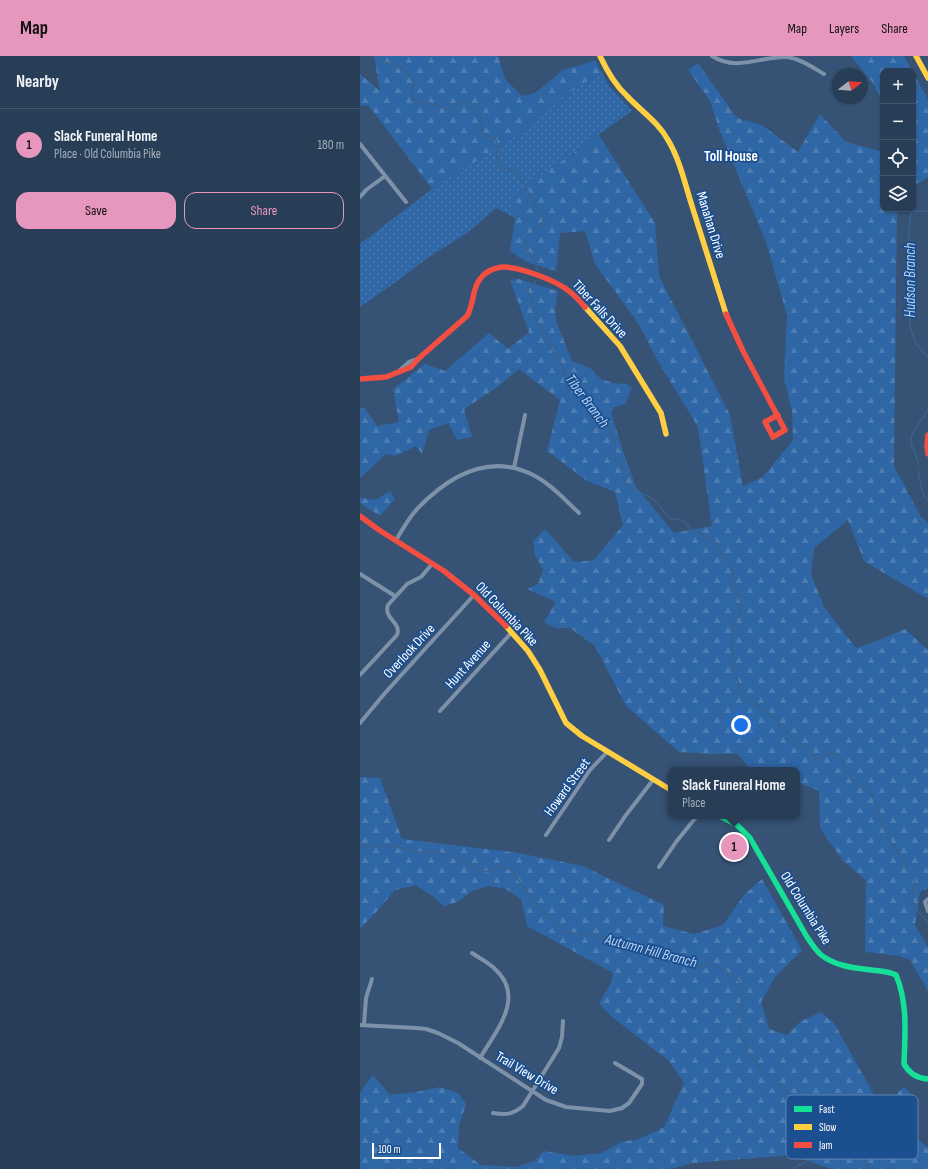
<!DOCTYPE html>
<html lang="en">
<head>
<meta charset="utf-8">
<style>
	:root { --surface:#283e57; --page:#344961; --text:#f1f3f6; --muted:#a5aeba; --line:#44576d; --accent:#e797bd }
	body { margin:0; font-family:"Sofia Sans Condensed",sans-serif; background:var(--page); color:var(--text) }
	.controls { position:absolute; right:12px; top:12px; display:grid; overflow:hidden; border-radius:8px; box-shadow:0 1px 3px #0004 }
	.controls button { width:36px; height:36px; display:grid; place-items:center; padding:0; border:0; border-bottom:1px solid var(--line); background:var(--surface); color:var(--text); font:20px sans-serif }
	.compass { position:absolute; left:472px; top:12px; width:36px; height:36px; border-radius:50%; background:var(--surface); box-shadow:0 1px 3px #0004; rotate:73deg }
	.scale { position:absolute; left:12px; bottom:10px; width:69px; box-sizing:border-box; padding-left:4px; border:2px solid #fff; border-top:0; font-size:11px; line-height:14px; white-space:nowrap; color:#fff; -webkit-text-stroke:3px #1b4f8f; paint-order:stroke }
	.you { position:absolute; left:381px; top:669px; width:14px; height:14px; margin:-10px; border:3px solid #fff; border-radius:50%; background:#1a73e8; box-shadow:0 0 0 6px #1a73e833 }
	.badge { display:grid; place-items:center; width:26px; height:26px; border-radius:50%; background:var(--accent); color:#111; font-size:13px; font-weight:700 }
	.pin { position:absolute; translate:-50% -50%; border:2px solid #fff; box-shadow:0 1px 4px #0006 }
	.popup { position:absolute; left:308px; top:711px; width:132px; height:52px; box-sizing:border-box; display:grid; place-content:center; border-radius:8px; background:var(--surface); filter:drop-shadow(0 1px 3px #0005); font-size:13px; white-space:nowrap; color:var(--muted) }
	.popup b { font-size:15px; color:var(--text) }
	.popup::after { content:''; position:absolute; left:50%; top:100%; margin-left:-8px; border:8px solid transparent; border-top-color:var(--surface) }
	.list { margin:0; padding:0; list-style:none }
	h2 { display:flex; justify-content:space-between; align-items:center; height:52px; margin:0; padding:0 16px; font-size:17px }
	h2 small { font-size:13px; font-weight:400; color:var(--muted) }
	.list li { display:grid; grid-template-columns:26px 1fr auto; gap:12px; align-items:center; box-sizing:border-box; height:72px; padding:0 16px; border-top:1px solid var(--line) }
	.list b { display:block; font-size:15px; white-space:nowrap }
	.list p { margin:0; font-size:13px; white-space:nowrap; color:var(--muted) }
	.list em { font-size:13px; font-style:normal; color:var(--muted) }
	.actions { display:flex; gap:8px; padding:12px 16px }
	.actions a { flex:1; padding:9px 0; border:1px solid var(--accent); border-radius:12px; text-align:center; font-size:14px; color:var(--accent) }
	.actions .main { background:var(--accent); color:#111 }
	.icon { flex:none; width:22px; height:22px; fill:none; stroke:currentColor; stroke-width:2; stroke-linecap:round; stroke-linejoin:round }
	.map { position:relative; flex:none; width:568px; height:1113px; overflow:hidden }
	header { display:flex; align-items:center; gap:24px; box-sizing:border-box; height:56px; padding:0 20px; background:var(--accent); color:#111 }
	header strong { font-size:19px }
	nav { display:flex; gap:22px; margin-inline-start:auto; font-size:14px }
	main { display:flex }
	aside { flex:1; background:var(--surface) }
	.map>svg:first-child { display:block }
	.grass { fill:url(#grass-dots) }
	.forest { fill:url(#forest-firs) }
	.cemetery { fill:url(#cemetery-stones) }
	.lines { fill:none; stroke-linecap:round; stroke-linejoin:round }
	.stream { stroke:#3b618d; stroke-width:1.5 }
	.street { stroke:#7d92a8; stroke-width:4 }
	.fast { stroke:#16e098; stroke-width:5.5 }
	.slow { stroke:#ffcf43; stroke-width:5.5 }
	.jam { stroke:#f24e42; stroke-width:5.5 }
	.labels { text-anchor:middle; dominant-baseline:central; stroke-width:3.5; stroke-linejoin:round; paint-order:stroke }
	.street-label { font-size:14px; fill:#fff; stroke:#1b4f8f }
	.neighbourhood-label { font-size:15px; font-weight:bold; fill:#fff; stroke:#1b4f8f }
	.water-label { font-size:15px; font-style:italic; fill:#b5d3f5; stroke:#1b4f8f }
	.key { fill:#1b4f8f; stroke:#5f84b1; stroke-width:1 }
	.key-label { font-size:11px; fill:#fff }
</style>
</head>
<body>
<header>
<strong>Map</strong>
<nav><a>Map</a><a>Layers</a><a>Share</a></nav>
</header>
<main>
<aside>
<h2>Nearby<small></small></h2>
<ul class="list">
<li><span class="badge">1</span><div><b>Slack Funeral Home</b><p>Place · Old Columbia Pike</p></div><em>180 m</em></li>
</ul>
<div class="actions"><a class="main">Save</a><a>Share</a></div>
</aside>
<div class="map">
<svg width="568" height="1113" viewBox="0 0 568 1113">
	<defs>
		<pattern id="grass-dots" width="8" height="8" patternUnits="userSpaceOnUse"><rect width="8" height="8" fill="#2f66a5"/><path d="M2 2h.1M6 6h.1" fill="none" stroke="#4e7db2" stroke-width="1.8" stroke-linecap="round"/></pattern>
		<pattern id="forest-firs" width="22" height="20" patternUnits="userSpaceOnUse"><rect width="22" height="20" fill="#2f66a5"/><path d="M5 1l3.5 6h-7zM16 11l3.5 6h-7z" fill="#4e7db2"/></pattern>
		<pattern id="cemetery-stones" width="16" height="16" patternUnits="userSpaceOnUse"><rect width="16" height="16" fill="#2f66a5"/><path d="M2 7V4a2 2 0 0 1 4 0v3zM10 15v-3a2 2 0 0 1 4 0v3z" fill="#4e7db2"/></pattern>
	</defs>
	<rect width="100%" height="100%" fill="#365274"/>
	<path class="grass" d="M242 17 249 30 272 55 154 139 155 162 136 152 107 177 69 201 36 226 0 251V188L72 133 157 79 220 29Z"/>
	<path class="forest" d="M14 0H138L145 23 162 40 175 37 203 14 221 9 235 4 242 17 220 29 157 79 72 133 9 50 0 49V18L20 35Z
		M491 0H544L552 15H523V46L512 26Z
		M338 7 377 62 402 69 438 96 460 58 486 86 523 96V153H537L534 410 561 461 568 467V543L504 505 488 464 454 492 451 518 464 551 496 592 517 585 545 573 568 594V832L560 836 555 869 568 891V935L550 904 540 900 505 896 506 824 483 805 460 772 459 735 437 726V714H391L378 698H351L319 696 266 650 235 590 210 572H195L184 566 196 546 167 533 178 528 183 514 175 499 173 485 185 473 214 506 234 504 263 469 255 436 227 425 187 395 200 344 159 313 136 332 104 353 112 381 97 384 88 367 69 374 62 398 56 390 35 400 26 398 0 422V352L4 351 17 370 39 366 33 333 65 308 85 315 129 277 148 293 169 276 150 224 159 223 198 235 195 254 196 265 212 305 230 312 241 323 257 328 265 327 272 332 265 348 255 351 251 357 266 404 276 431 314 477 352 470 338 371 299 307 278 267 235 208 225 175 200 177 196 215 166 206 150 195 155 162 153 139 239 79 295 167 299 220 370 359 383 430 403 421 433 384 432 355 424 322 427 259 406 186 359 73 350 45 328 14Z
		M553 16 568 44V121L553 131Z
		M30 435 35 443 20 460 0 447V440L1 442 15 444Z
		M0 721 20 722 42 783 153 796 223 810 304 849 303 870 334 878 363 869 384 839 402 823 442 894 415 921 401 946 409 973 427 979 441 965 461 956 474 967 523 1055 568 1092V1113H471L432 1099 333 1107 311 1113H0V1037L13 1019 30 1039 56 1036 80 1031 98 1037 106 1048 99 1070 98 1092 121 1109 156 1111 174 1105 184 1095 214 1100 241 1097 264 1085 277 1084 304 1071 324 1027 309 1005 252 961 239 947 250 929 253 917 167 870 161 843 146 833 129 830 112 835 98 846 84 850 74 841 56 829 35 834 18 854 0 873Z"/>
	<path class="cemetery" d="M544 1031 558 1045 543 1061 528 1046Z"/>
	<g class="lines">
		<path class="stream" d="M12 0 27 7 37 10 45 14 54 27C51 34 49 38 54 44L75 48 84 52 90 53 93 51 97 46C105 44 105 46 110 51 113 55 118 55 120 59 122 63 120 65 120 69 121 77 127 82 135 81 142 95 128 112 153 114L160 121 177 152 183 158 184 165C179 171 175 167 173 177L167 181C164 192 168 196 174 204 176 207 176 211 177 214
			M568 155H553L551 157 549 174 548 204 550 242V269L553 280 557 289 568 302
			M176 225 173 229 168 230V236L172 244 177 265 189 290 200 305 206 321 223 337 233 353 238 360 245 367 251 378 255 387V394L254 400 255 404C272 414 258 420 268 430 274 436 284 437 290 441 296 445 301 452 305 457 306 458 307 461 309 462 312 464 315 463 318 463 324 464 329 470 332 475L343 478 356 486 362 500 367 503 371 509 373 516V528L381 546V553L376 565 374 573 372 593 374 613 376 621 381 633 386 643 394 647 402 654 408 656 430 678 438 690 450 693 456 703C464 702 465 697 474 696L480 702 486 715 494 728 510 735 515 745 529 784 543 802 548 815 554 820 555 828 552 840 554 851 568 866
			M558 408C557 400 553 394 551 387 549 376 563 364 568 353
			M558 414C560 425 561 436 568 445
			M0 790H36L49 795 59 796 73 795 89 799 123 816 131 815 141 810 150 813 183 856 196 866 205 875 212 877 225 878 252 883 292 894 301 899 315 902 337 910H344L350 908 363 913 380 926 382 933 381 945 383 965 379 972 387 996 392 1001 403 1017 413 1025 437 1042 459 1054 467 1063 475 1082 479 1086 491 1090 498 1096 502 1103
			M432 1113 446 1106 454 1101 481 1096 492 1097 502 1103 511 1113"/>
		<path class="street" d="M352 0C378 16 400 0 427 1 441 3 452 11 464 18
			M0 88 46 146
			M0 141 6 134 25 120
			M40 314 49 306 58 303
			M154 412 165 359
			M36 484C43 473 49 461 58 452 90 419 130 396 175 420 192 429 205 444 219 457
			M0 518 35 540
			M0 619 37 579C42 566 23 563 28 549L47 528 61 521 72 508
			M80 655 152 576
			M0 667 25 637 114 539
			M186 779 230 714 247 696
			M249 784 266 759 293 724
			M299 811 316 786 337 760
			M568 843 565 846 568 855
			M112 897C119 902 128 906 135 913 166 941 136 975 120 1002
			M0 969 56 972 66 973 78 977 98 987 186 1044 206 1051 250 1055 262 1052 269 1047 282 1028V1023L255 1007
			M4 969 6 942 12 923
			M133 1057C146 1059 152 1059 163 1050L199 992 202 981 203 965"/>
		<path class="fast" d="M360 760 377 769 390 782 447 881C451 887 455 893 460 898 474 910 494 912 511 914 520 915 528 915 536 919 548 947 545 979 544 1008 550 1018 557 1022 568 1023"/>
		<path class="slow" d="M240 0C247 15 255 29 267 40 281 55 298 66 308 84 320 104 325 128 332 150 343 186 355 222 366 258
			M556 0 568 22
			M225 251 260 290 301 357 306 378
			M146 570 168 595 180 614 206 667 222 680 311 734"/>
		<path class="jam" d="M366 258 383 295 425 374 413 381 405 366 418 359
			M0 323 26 321 51 311 58 303 107 260C114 248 112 233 120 223 125 216 134 212 142 211 158 210 198 225 210 236 216 240 220 246 225 251
			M568 379 567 390 568 398
			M0 460 19 474 84 515 114 539 146 570"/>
	</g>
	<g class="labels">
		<g class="street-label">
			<text transform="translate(351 169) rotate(73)">Manahan Drive</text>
			<text transform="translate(240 253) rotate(47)">Tiber Falls Drive</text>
			<text transform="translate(147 558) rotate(46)">Old Columbia Pike</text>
			<text transform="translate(49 595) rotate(-47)">Overlook Drive</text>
			<text transform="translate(108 608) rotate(-48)">Hunt Avenue</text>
			<text transform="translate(207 731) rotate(-54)">Howard Street</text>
			<text transform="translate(446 852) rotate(58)">Old Columbia Pike</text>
			<text transform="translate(167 1017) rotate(31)">Trail View Drive</text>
		</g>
		<g class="neighbourhood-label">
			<text x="371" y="100">Toll House</text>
		</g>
		<g class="water-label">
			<text transform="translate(550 224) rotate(-90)">Hudson Branch</text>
			<text transform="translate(227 345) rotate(53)">Tiber Branch</text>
			<text transform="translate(291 895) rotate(15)">Autumn Hill Branch</text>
		</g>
	</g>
	<rect x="426" y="1039" width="132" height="64" rx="6" class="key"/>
	<rect x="434" y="1050" width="18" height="6" fill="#16e098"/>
	<rect x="434" y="1068" width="18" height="6" fill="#ffcf43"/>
	<rect x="434" y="1086" width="18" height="6" fill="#f24e42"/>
	<g class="key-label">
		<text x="459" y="1057">Fast</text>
		<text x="459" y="1075">Slow</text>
		<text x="459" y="1093">Jam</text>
	</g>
</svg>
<div class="controls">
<button>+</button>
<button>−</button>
<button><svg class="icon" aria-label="locate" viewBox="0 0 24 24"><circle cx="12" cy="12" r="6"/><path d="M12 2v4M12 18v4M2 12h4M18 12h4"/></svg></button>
<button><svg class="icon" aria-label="layers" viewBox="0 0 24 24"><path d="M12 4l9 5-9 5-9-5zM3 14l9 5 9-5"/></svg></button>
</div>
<svg class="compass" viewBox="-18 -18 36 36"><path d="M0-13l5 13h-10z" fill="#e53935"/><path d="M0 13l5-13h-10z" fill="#a5aeba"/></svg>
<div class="scale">100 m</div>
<div class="you"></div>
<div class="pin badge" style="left:374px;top:791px">1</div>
<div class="popup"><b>Slack Funeral Home</b>Place</div>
</div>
</main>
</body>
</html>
